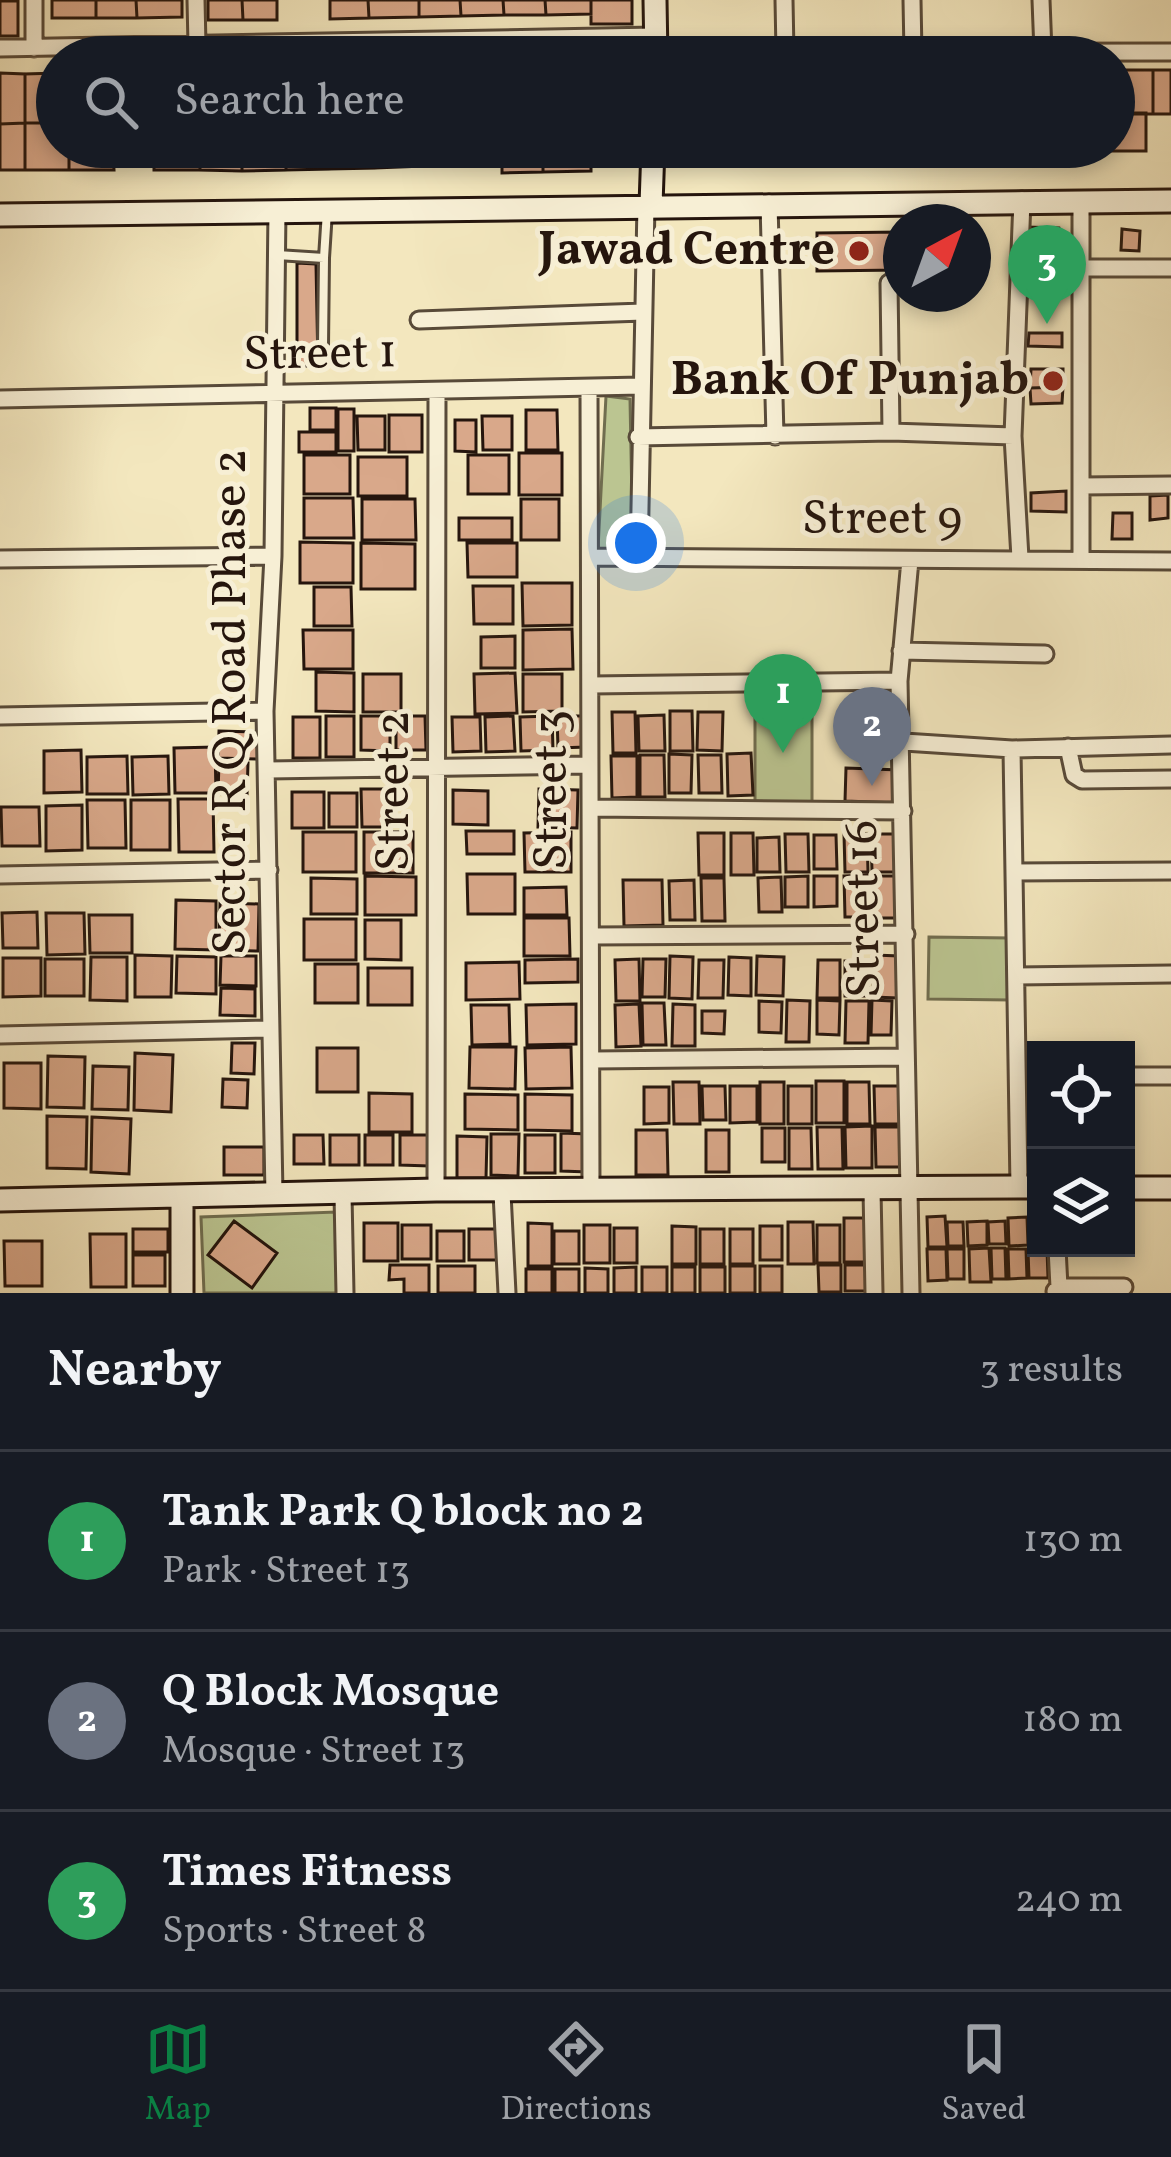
<!DOCTYPE html>
<html lang="en">
<head>
<meta charset="utf-8">
<style>
	:root { --surface:#171b24; --page:#20242c; --text:#f1f3f6; --muted:#9ea1a6; --line:#363941; --accent:#0b8043 }
	body { margin:0; font-family:Vollkorn,serif; background:var(--page); color:var(--text) }
	.controls { position:absolute; right:36px; bottom:36px; display:grid; overflow:hidden; border-radius:0px; box-shadow:0 6px 18px #0003 }
	.controls button { width:108px; height:108px; display:grid; place-items:center; padding:0; border:0; border-bottom:3px solid var(--line); background:var(--surface); color:var(--text); font:60px sans-serif }
	.compass { position:absolute; left:883px; top:204px; width:108px; height:108px; border-radius:50%; background:var(--surface); box-shadow:0 6px 18px #0003; rotate:41deg }
	.you { position:absolute; left:636px; top:543px; width:42px; height:42px; margin:-30px; border:9px solid #fff; border-radius:50%; background:#1a73e8; box-shadow:0 0 0 18px #1a73e833 }
	.badge { display:grid; place-items:center; width:78px; height:78px; border-radius:50%; background:var(--accent); color:#fff; font-size:39px; font-weight:700 }
	.pin { position:absolute; translate:-50% -99px; filter:drop-shadow(0 3px 6px #0008) }
	.pin::after { content:''; position:absolute; top:63px; width:42px; height:36px; background:inherit; clip-path:polygon(0 0,100% 0,50% 100%) }
	.list { margin:0; padding:0; list-style:none }
	h2 { display:flex; justify-content:space-between; align-items:center; height:156px; margin:0; padding:0 48px; font-size:51px }
	h2 small { font-size:39px; font-weight:400; color:var(--muted) }
	.list li { display:grid; grid-template-columns:78px 1fr auto; gap:36px; align-items:center; box-sizing:border-box; height:180px; padding:0 48px; border-top:3px solid var(--line) }
	.list b { display:block; font-size:45px; white-space:nowrap }
	.list p { margin:0; font-size:39px; white-space:nowrap; color:var(--muted) }
	.list em { font-size:39px; font-style:normal; color:var(--muted) }
	.icon { flex:none; width:66px; height:66px; fill:none; stroke:currentColor; stroke-width:2; stroke-linecap:round; stroke-linejoin:round }
	.map { position:relative; flex:none; width:1171px; height:1293px; overflow:hidden }
	.search { position:absolute; background:var(--surface); box-shadow:0 6px 18px #0003; left:36px; right:36px; top:36px; height:132px; display:flex; align-items:center; gap:30px; box-sizing:border-box; padding:0 42px; border-radius:66px; color:var(--muted); font-size:45px }
	.sheet { height:696px; background:var(--surface) }
	nav { display:flex; justify-content:space-around; align-items:center; box-sizing:border-box; height:168px; border-top:3px solid var(--line); background:var(--surface); font-size:33px; color:var(--muted) }
	nav a { display:grid; justify-items:center; gap:6px }
	nav .on { color:var(--accent) }
	.map>svg:first-child { display:block }
	.green { fill:#bbc591; stroke:#706d4f; stroke-width:3 }
	.building { fill:#d9a88a; stroke:#25150d; stroke-width:3 }
	.lines { fill:none; stroke-linecap:round; stroke-linejoin:round }
	.lane-casing { stroke:#584a39; stroke-width:14 }
	.street-casing { stroke:#584a39; stroke-width:21 }
	.secondary-casing { stroke:#25150d; stroke-width:27 }
	.lane { stroke:#f7efd5; stroke-width:8 }
	.street { stroke:#f7efd5; stroke-width:15 }
	.secondary { stroke:#f7efd5; stroke-width:21 }
	.poi-dot { fill:#8f2418; stroke:#f7efd5; stroke-width:4.5 }
	.labels { text-anchor:middle; dominant-baseline:central; stroke-width:10; stroke-linejoin:round; paint-order:stroke }
	.poi-label { font-size:48px; font-weight:bold; fill:#25150d; stroke:#f7efd5; text-anchor:end }
	.street-label { font-size:48px; fill:#25150d; stroke:#f7efd5 }
</style>
</head>
<body>
<div class="map">
<svg width="1171" height="1293" viewBox="0 0 1171 1293">
	<rect width="100%" height="100%" fill="#f3e7be"/>
	<filter id="stains"><feTurbulence type="fractalNoise" baseFrequency=".00167" numOctaves="4"/><feColorMatrix values="0 0 0 0 .2 0 0 0 0 .09 0 0 0 0 .02 0 0 0 .5 -.17"/></filter>
	<radialGradient id="worn" r=".72"><stop offset=".6" stop-color="#630" stop-opacity="0"/><stop offset="1" stop-color="#630" stop-opacity=".3"/></radialGradient>
	<path class="green" d="M606 396 630 399 633 554 598 549Z
		M755 701 812 702V805H755Z
		M929 937 1010 938V1000L928 999Z
		M336 1212 339 1293H204L201 1217Z"/>
	<path class="building" d="M52 0H96V18H52Z
		M96 0H136L137 18H96Z
		M136 0H182V17L137 18Z
		M208 0H242L243 20H208Z
		M242 0H277V20H243Z
		M330 0H368L369 18 330 19Z
		M368 0H419V17L369 18Z
		M419 0H460L461 16 419 17Z
		M460 0H503L504 15 461 16Z
		M503 0H545L546 15H504Z
		M545 0H591V14L546 15Z
		M591 0H632V24H591Z
		M0 1H18V36H0Z
		M1120 70H1153V114H1121Z
		M1153 70H1171V114H1153Z
		M0 73 25 74V123L0 124Z
		M57 73V123H25V74Z
		M1114 113H1146V151H1104L1114 147Z
		M25 123H57V147H69V170H25Z
		M25 123V170H0V124Z
		M69 147H113L114 170H69Z
		M154 147H200V170H154Z
		M200 147H242V171L200 170Z
		M242 147H286V170L242 171Z
		M286 147H330V169L286 170Z
		M330 147H376V168L330 169Z
		M376 147H422L423 166 376 168Z
		M422 147H463L464 165 423 166Z
		M463 147H502L503 165H464Z
		M502 147H543V172L502 173Z
		M543 147H591V171L543 172Z
		M761 147H799V166L761 165Z
		M799 147H845V166H799Z
		M1025 227 1059 228 1067 254H1025Z
		M1122 229 1140 231 1139 251 1121 250Z
		M901 232V270L817 271V233Z
		M1025 254H1067L1069 283 1025 280Z
		M297 263 316 264 318 366H297Z
		M1029 333H1062V347L1028 346Z
		M1031 369H1063V387L1030 388Z
		M1063 387 1062 403 1031 404 1030 388Z
		M310 408H336V430H310Z
		M338 409H354V451H338Z
		M526 410H557L558 450H526Z
		M389 415H422V452H389Z
		M357 416H385V450H358Z
		M482 416H512V450H483Z
		M455 420H476V452L455 451Z
		M299 432H336V452H299Z
		M519 453H562V495H519Z
		M304 455H350V494H304Z
		M468 455H509V494H468Z
		M358 457H407V496H358Z
		M1066 491V512L1031 511V493Z
		M1168 495V518L1150 520V496Z
		M304 498H353L354 538H304Z
		M362 499H415L416 540H362Z
		M521 499H559V540H521Z
		M1113 513H1132V539H1112Z
		M459 518H512V540H459Z
		M300 542 353 543V583H300Z
		M361 543 415 544V589H361Z
		M467 543H517V577H468Z
		M522 583H572V625L523 626Z
		M473 586H513V624H474Z
		M314 587H351L352 626H314Z
		M572 629 573 669 523 670V630Z
		M303 630H353V669H304Z
		M515 636V668H481V637Z
		M316 672 354 673V712L316 711Z
		M515 673 517 713 475 714 474 674Z
		M363 674H401V712H363Z
		M523 674H562V711L523 712Z
		M670 711H692L693 751H670Z
		M612 712H635L636 753H613Z
		M698 712H723L722 751 697 750Z
		M664 715 665 751H639L638 716Z
		M326 716H354V757H326Z
		M361 716H390V751L361 750Z
		M396 716H425L426 750H396Z
		M513 716 515 751 486 752 485 717Z
		M552 716 553 750 521 751 520 717Z
		M557 716H585L586 747 558 748Z
		M293 717H320V758H293Z
		M452 717H480L481 751 453 752Z
		M219 731 260 732 259 759 218 758Z
		M215 747 216 793H175L174 748Z
		M81 750 82 792 44 793V751Z
		M751 753 753 795 728 796 727 754Z
		M669 754 692 755 691 793H669Z
		M640 755H664L665 797H640Z
		M698 755H721L722 793H699Z
		M127 756 128 794H87V757Z
		M168 756 169 794 133 795 132 757Z
		M611 756H637V797L612 798Z
		M219 762 248 763 247 795 218 794Z
		M846 768 899 770 898 803 845 801Z
		M361 789H390V827H362Z
		M539 789 578 790 577 828 538 827Z
		M453 790 488 791V825L453 824Z
		M292 792H324V828H292Z
		M329 793H357V827H329Z
		M178 799H213L214 852H179Z
		M87 800H125L126 848H88Z
		M131 800H170V850H131Z
		M82 805V850L46 851V806Z
		M1 807H39L40 846H2Z
		M466 831H514V854H467Z
		M303 832H356V872H303Z
		M364 832H413V873H364Z
		M571 832V872H525L524 833Z
		M698 833H724V875H699Z
		M731 833H753L754 875H731Z
		M785 834H808L809 872H786Z
		M844 834H867L868 872H845Z
		M871 834H900L901 872H872Z
		M814 835H836L837 869H814Z
		M779 837 780 872H757V838Z
		M467 874H515V914H468Z
		M867 875 868 917H845L844 876Z
		M365 876 416 877V915H365Z
		M808 876V907H785V877Z
		M814 876H837V906L814 907Z
		M873 876H896V918H874Z
		M781 877 782 912H759L758 878Z
		M311 878 357 879V914H311Z
		M701 878H724L725 921H702Z
		M623 880H662L663 925 624 926Z
		M694 880 695 920H670L669 881Z
		M566 887 567 915H524V888Z
		M176 900 216 901V950L175 949Z
		M220 903 259 904 258 951 219 950Z
		M37 912 38 948H3L2 913Z
		M46 913H84L85 954 47 955Z
		M89 915H132V953H90Z
		M524 918H569L570 956H524Z
		M304 919H356V960H304Z
		M365 920H401V960L365 959Z
		M135 955 172 956 171 997H135Z
		M874 955 899 956 898 998 873 997Z
		M177 956 216 957V994L176 993Z
		M221 956H256V986L220 985Z
		M670 956 693 957 692 999 669 998Z
		M757 956 784 957 783 996 756 995Z
		M91 957H127V1001L90 1000Z
		M729 957 751 958V996L728 995Z
		M3 958H41V996L3 997Z
		M45 959H84V996H45Z
		M578 959V982L525 983V960Z
		M639 959 640 1001H616L615 960Z
		M643 959H666L665 997H642Z
		M699 960H724L723 998H698Z
		M818 960H840V998H817Z
		M845 961 868 962V996H845Z
		M519 962 520 999 466 1000V963Z
		M315 964H358V1003H315Z
		M368 968H412V1005H368Z
		M221 988 255 989V1016L220 1015Z
		M787 1000 810 1001 809 1042H786Z
		M817 1000 840 1001 839 1035 817 1034Z
		M872 1000 892 1001 891 1035H871Z
		M759 1001 782 1002 781 1033 759 1032Z
		M846 1001H869L868 1043H845Z
		M642 1003H664L666 1045H643Z
		M576 1004V1044L527 1045 526 1005Z
		M639 1004 641 1046 616 1047 615 1005Z
		M673 1004 695 1005V1046H672Z
		M471 1005H509L510 1044 472 1045Z
		M702 1011H725L724 1034 702 1033Z
		M232 1043H255L254 1074 231 1073Z
		M470 1047H516L515 1089 469 1088Z
		M571 1047 572 1088 526 1089 525 1048Z
		M317 1048H358V1092H317Z
		M135 1053 173 1055 171 1112 134 1110Z
		M48 1056 85 1057 84 1108 47 1107Z
		M4 1063H41V1109L4 1108Z
		M93 1066 129 1067 128 1110 92 1109Z
		M223 1079 248 1080 247 1108 222 1107Z
		M816 1081H844V1123H816Z
		M673 1082H699L700 1124H674Z
		M760 1082H784V1124H760Z
		M847 1082H869L870 1124H847Z
		M702 1086H725L726 1120H703Z
		M730 1086H757V1122L730 1123Z
		M788 1086H812V1124H788Z
		M874 1086H900V1124H875Z
		M644 1087H669V1123L644 1124Z
		M369 1093 412 1094V1132H369Z
		M465 1094 518 1095V1130L465 1129Z
		M525 1094 572 1095V1131L525 1130Z
		M47 1116 87 1117 86 1169 47 1168Z
		M92 1117 131 1119 129 1174 91 1172Z
		M872 1126V1168H846L845 1127Z
		M817 1127H842L843 1169H818Z
		M875 1127H902L903 1167H876Z
		M762 1128H785V1162H762Z
		M789 1128H811L812 1169H789Z
		M636 1130H667L668 1175H636Z
		M706 1130H729V1172H706Z
		M561 1133 588 1134V1172L561 1171Z
		M491 1134H519L518 1176 491 1175Z
		M294 1135H323L324 1164H294Z
		M330 1135H359V1165H330Z
		M365 1135H393V1165H365Z
		M400 1135H429V1166L400 1165Z
		M525 1135H555V1173H525Z
		M457 1136 487 1137 486 1178H457Z
		M224 1147H264V1175H224Z
		M945 1216 947 1247H928L927 1217Z
		M1027 1217 1028 1245 1009 1246 1008 1218Z
		M844 1218H869V1262H844Z
		M234 1221 277 1253 252 1288 208 1255Z
		M987 1221V1245L968 1246 967 1222Z
		M1005 1221 1006 1244H989L988 1222Z
		M788 1222H813L814 1264H788Z
		M947 1222H963L964 1246H948Z
		M364 1223H398V1261H364Z
		M528 1223 552 1224V1266H528Z
		M402 1225H431V1259H402Z
		M584 1225H610V1263H584Z
		M817 1225H840V1263H817Z
		M672 1226 696 1227V1264H672Z
		M760 1226H782V1260H760Z
		M614 1228H637V1263H614Z
		M133 1229H168V1252H133Z
		M469 1229H497V1260H469Z
		M700 1229H724V1264H700Z
		M730 1229H753V1264H730Z
		M437 1231H464V1261H437Z
		M554 1231H579V1264H554Z
		M90 1234H126V1287H91Z
		M4 1241H42V1286H5Z
		M989 1248 991 1282H970L969 1249Z
		M991 1248H1005L1006 1279H992Z
		M927 1249H946L947 1280 928 1281Z
		M947 1249H964V1279H948Z
		M1008 1249H1026L1027 1278 1009 1279Z
		M1047 1249 1048 1278H1029L1028 1250Z
		M133 1255H165V1286H133Z
		M390 1265H429V1293H404V1279L389 1280Z
		M818 1265H841V1292H819Z
		M845 1265H870V1291H845Z
		M438 1266H475V1293H438Z
		M730 1266H755V1293H730Z
		M760 1266H782V1293H760Z
		M636 1267V1293H614V1268Z
		M642 1267H667V1293H642Z
		M672 1267H695V1293H672Z
		M700 1267H725V1293H700Z
		M585 1268 608 1269V1293H585Z
		M526 1269H552V1293H526Z
		M555 1269H579V1293H555Z"/>
	<g class="lines">
		<g class="lane-casing">
			<path id="lane" d="M277 255 324 258 327 211
				M323 346 324 258"/>
		</g>
		<g class="street-casing">
			<path id="street" d="M34 0V48
				M196 0 197 45
				M784 0 785 52
				M912 0 913 53
				M1041 0 1043 52
				M0 48 655 36
				M656 53 1171 52
				M1081 202V559
				M769 203 775 436
				M1081 268H1171
				M889 283 891 432
				M419 320 643 312
				M589 391 591 1189
				M0 399 641 386
				M638 437 891 432 1013 436
				M1083 486 1171 485
				M593 557 1171 561
				M639 558 646 205
				M1020 558 1013 436 1022 200
				M0 559 273 556
				M910 560 899 681 911 1293
				M901 651 1045 654
				M592 685 899 681
				M0 716 265 711
				M904 742 1012 749 1171 745
				M1068 747 1074 775 1082 780 1171 779
				M1012 749 1019 1186
				M269 770 589 765
				M592 808 903 811
				M1015 872 1171 871
				M0 875 269 870
				M593 936 906 934
				M1017 976 1171 974
				M0 1035 269 1029
				M594 1060 905 1057
				M1126 1076H1171
				M436 1190 437 391
				M872 1190 874 1293
				M502 1193 507 1293
				M274 1194 265 711 273 556 277 211
				M343 1195 345 1293
				M1059 1287H1124
				M1055 1291 1059 1287 1057 1248"/>
		</g>
		<g class="secondary-casing">
			<path id="secondary" d="M655 0 656 57
				M651 205 653 147
				M0 215 1171 201
				M1126 1188H1171
				M0 1200 436 1190 1036 1187
				M182 1293V1198"/>
		</g>
		<use href="#lane" class="lane"/>
		<use href="#street" class="street"/>
		<use href="#secondary" class="secondary"/>
	</g>
	<g class="poi-dot">
		<circle cx="859" cy="251" r="12"/>
		<circle cx="1053" cy="381" r="12"/>
	</g>
	<g class="labels">
		<g class="poi-label">
			<text x="835" y="251">Jawad Centre</text>
			<text x="1029" y="381">Bank Of Punjab</text>
		</g>
		<g class="street-label">
			<text transform="translate(320 355) rotate(-1)">Street 1</text>
			<text x="882" y="520">Street 9</text>
			<text transform="translate(232 702) rotate(-90)">Sector R Q Road Phase 2</text>
			<text transform="translate(553 790) rotate(-90)">Street 3</text>
			<text transform="translate(395 791) rotate(-90)">Street 2</text>
			<text transform="translate(865 909) rotate(-91)">Street 16</text>
		</g>
	</g>
	<rect width="100%" height="100%" filter="url(#stains)"/>
	<rect width="100%" height="100%" fill="url(#worn)"/>
</svg>
<div class="controls">
<button><svg class="icon" aria-label="locate" viewBox="0 0 24 24"><circle cx="12" cy="12" r="6"/><path d="M12 2v4M12 18v4M2 12h4M18 12h4"/></svg></button>
<button><svg class="icon" aria-label="layers" viewBox="0 0 24 24"><path d="M12 4l9 5-9 5-9-5zM3 14l9 5 9-5"/></svg></button>
</div>
<svg class="compass" viewBox="-18 -18 36 36"><path d="M0-13l5 13h-10z" fill="#e53935"/><path d="M0 13l5-13h-10z" fill="#9ea1a6"/></svg>
<div class="you"></div>
<div class="pin badge" style="left:783px;top:753px;background:#2e9e5b">1</div>
<div class="pin badge" style="left:872px;top:786px;background:#6b7280">2</div>
<div class="pin badge" style="left:1047px;top:324px;background:#2e9e5b">3</div>
<div class="search"><svg class="icon" aria-label="search" viewBox="0 0 24 24"><circle cx="10" cy="10" r="6"/><path d="M15 15l6 6"/></svg>Search here</div>
</div>
<section class="sheet">
<h2>Nearby<small>3 results</small></h2>
<ul class="list">
<li><span class="badge" style="background:#2e9e5b">1</span><div><b>Tank Park Q block no 2</b><p>Park · Street 13</p></div><em>130 m</em></li>
<li><span class="badge" style="background:#6b7280">2</span><div><b>Q Block Mosque</b><p>Mosque · Street 13</p></div><em>180 m</em></li>
<li><span class="badge" style="background:#2e9e5b">3</span><div><b>Times Fitness</b><p>Sports · Street 8</p></div><em>240 m</em></li>
</ul>
</section>
<nav>
<a class="on"><svg class="icon" aria-label="map" viewBox="0 0 24 24"><path d="M3 6l6-2 6 2 6-2v14l-6 2-6-2-6 2zM9 4v14M15 6v14"/></svg>Map</a>
<a><svg class="icon" aria-label="directions" viewBox="0 0 24 24"><path d="M12 3l9 9-9 9-9-9zM9 14v-3h6M13 9l2 2-2 2"/></svg>Directions</a>
<a><svg class="icon" aria-label="saved" viewBox="0 0 24 24"><path d="M7 4h10v16l-5-4-5 4z"/></svg>Saved</a>
</nav>
</body>
</html>
